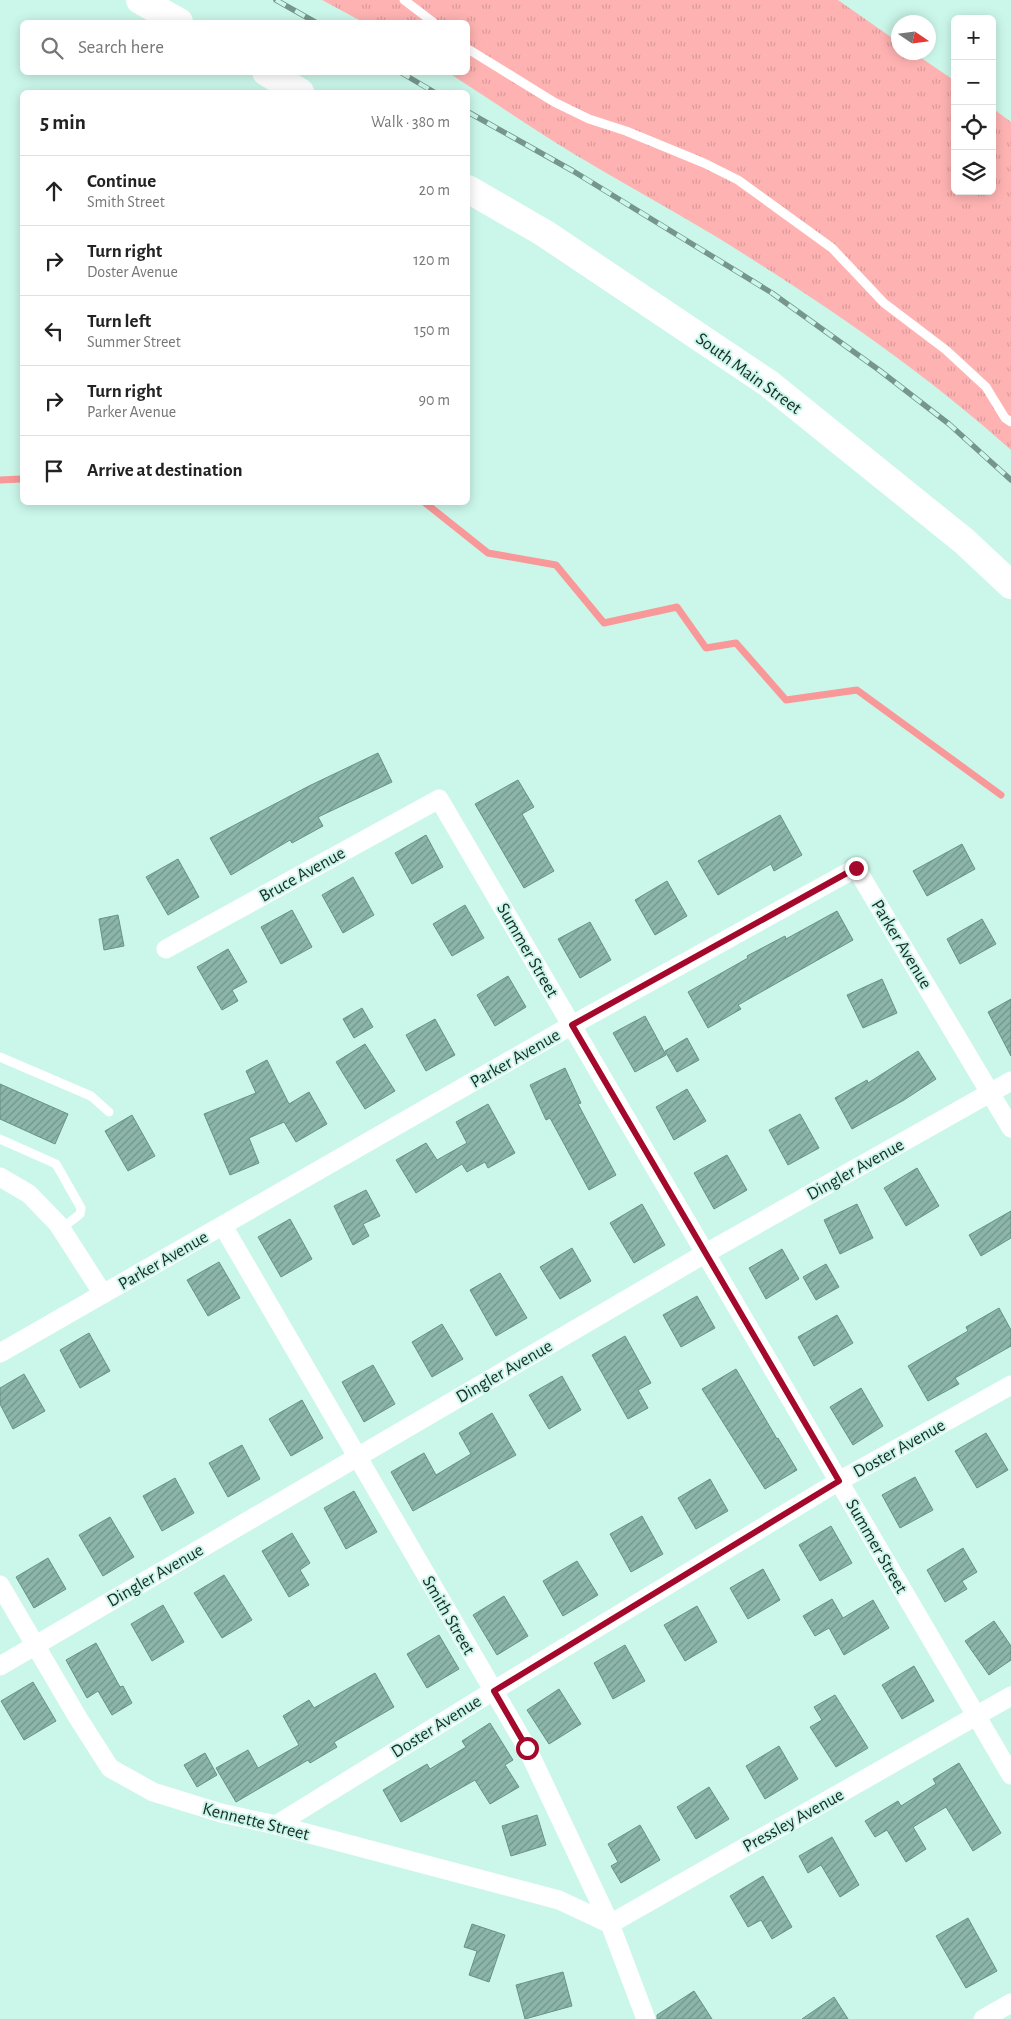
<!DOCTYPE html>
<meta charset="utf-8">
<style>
body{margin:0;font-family:"Alegreya Sans",sans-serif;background:#f2f2f2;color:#222}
.controls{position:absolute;right:15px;top:15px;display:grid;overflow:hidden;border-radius:8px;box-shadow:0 2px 12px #0003}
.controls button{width:45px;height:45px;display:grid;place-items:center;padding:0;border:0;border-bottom:1px solid #e0e0e0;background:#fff;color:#222;font:25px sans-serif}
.compass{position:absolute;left:891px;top:15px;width:45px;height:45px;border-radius:50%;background:#fff;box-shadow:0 2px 12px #0003;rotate:103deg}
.stop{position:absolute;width:15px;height:15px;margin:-11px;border:4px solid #a4082a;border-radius:50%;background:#fff}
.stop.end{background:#a4082a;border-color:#fff;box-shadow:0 1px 5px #0008}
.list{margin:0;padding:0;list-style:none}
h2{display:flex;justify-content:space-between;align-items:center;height:65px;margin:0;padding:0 20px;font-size:21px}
h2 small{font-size:16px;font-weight:400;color:#767676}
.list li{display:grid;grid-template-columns:32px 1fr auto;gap:15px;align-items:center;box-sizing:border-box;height:70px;padding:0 20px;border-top:1px solid #e0e0e0}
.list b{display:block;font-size:19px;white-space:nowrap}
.list p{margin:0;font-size:16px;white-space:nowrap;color:#767676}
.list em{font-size:16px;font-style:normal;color:#767676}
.icon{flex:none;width:28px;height:28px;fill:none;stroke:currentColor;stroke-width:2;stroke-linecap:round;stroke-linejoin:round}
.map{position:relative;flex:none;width:1011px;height:2019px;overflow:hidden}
.search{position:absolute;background:#fff;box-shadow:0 2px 12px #0003;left:20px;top:20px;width:450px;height:55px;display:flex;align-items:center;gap:12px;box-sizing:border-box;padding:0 18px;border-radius:8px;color:#767676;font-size:19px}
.panel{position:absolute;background:#fff;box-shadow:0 2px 12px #0003;left:20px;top:90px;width:450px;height:415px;border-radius:8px}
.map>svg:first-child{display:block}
.grass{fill:url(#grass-tufts)}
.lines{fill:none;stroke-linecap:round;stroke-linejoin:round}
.stream{stroke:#f99898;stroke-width:7}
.building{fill:url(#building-hatch);stroke:#699286}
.service{stroke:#fff;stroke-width:9}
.minor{stroke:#fff;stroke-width:19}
.primary{stroke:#fff;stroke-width:28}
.rail-casing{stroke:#76958b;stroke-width:5.5}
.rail{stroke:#cbf7ea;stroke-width:4;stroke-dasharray:11;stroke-linecap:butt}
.route{stroke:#a4082a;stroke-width:6}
.labels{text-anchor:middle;stroke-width:4;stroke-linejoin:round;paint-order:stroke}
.street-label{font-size:18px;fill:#1a2b26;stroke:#cbf7ea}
</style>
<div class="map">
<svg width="1011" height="2019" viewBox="0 0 1011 2019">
<defs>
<pattern id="grass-tufts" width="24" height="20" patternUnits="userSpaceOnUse" patternTransform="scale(1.25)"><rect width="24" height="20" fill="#feb3b2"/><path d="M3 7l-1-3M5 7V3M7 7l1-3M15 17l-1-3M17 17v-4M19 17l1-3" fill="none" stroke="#d99a99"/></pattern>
<pattern id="building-hatch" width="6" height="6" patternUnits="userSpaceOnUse" patternTransform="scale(1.25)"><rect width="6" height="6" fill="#8cb6aa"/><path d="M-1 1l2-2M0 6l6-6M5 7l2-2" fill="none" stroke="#72948a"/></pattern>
</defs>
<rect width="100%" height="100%" fill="#cbf7ea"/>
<path class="grass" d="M322,0H838L898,42V52L914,53L955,81V191H992V108L1011,122V450C922,370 821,302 720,239C670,209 619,181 569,151C529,126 489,99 449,73L468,72V22H363Z"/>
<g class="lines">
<g class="stream">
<path d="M0,480L22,479"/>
<path d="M424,502L488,553L556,565L604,623L677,607L706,648L736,643L786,700L857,690L1001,795"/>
</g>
</g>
<g class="building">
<path d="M378,753L392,782L318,817L323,826L292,843L290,840L231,875L210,838L309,786Z"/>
<path d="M518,780L534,807L522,814L554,871L524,888L475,804Z"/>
<path d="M780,815L802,855L774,871L771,864L718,895L698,861Z"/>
<path d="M426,835L443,867L412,884L395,853Z"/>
<path d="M962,844L975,869L927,896L913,871Z"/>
<path d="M178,859L199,897L168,915L146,877Z"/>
<path d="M353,877L374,915L343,933L322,895Z"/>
<path d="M667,881L687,916L655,935L635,900Z"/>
<path d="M465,905L484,938L452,956L433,924Z"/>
<path d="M292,910L312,947L281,964L261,927Z"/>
<path d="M837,911L853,940L738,1005L741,1009L708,1028L688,992L748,958L747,956L785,936L786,939Z"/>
<path d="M118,915L124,946L104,950L99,919Z"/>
<path d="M982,919L996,944L960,964L947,939Z"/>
<path d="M590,922L611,960L580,978L558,939Z"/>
<path d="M228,949L247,982L232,990L238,1001L222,1010L197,967Z"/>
<path d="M508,976L526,1007L495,1026L477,995Z"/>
<path d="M882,979L897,1013L863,1028L847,995Z"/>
<path d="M1011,999V1056L988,1012Z"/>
<path d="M362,1008L373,1027L354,1038L343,1019Z"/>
<path d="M645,1016L666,1055L635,1072L613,1033Z"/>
<path d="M435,1019L455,1055L426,1071L406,1035Z"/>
<path d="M687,1038L699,1060L677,1072L665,1051Z"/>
<path d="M365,1044L395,1091L365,1109L336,1062Z"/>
<path d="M918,1051L936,1079L904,1100L852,1129L835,1098L867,1080L868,1083Z"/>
<path d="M267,1060L289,1104L309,1092L327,1124L296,1142L284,1122L249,1138L259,1163L230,1175L204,1114L256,1093L246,1071Z"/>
<path d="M565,1068L581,1103L578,1104L616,1175L589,1190L550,1118L546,1120L530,1085Z"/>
<path d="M0,1084L68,1114L55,1144L0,1119Z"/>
<path d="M687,1089L706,1121L674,1140L656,1107Z"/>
<path d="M488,1104L515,1153L488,1168L485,1162L467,1172L462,1164L416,1193L396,1160L426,1143L437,1160L467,1143L456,1122Z"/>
<path d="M800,1114L819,1148L788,1165L769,1130Z"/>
<path d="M132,1115L155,1156L128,1171L105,1131Z"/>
<path d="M727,1155L747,1190L714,1209L694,1173Z"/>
<path d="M917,1168L939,1206L906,1226L884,1188Z"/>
<path d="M366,1190L380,1216L363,1224L369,1236L353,1245L334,1206Z"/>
<path d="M642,1204L665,1245L634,1263L610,1223Z"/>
<path d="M857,1204L873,1238L840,1254L824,1220Z"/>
<path d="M1011,1211V1238L981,1256L969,1235Z"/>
<path d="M290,1219L312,1259L281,1277L258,1237Z"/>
<path d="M572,1248L591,1281L560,1299L540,1267Z"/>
<path d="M782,1249L799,1279L766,1299L749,1268Z"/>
<path d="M219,1262L240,1298L208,1316L187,1280Z"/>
<path d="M826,1264L839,1287L816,1300L803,1277Z"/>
<path d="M500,1273L527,1318L496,1336L470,1290Z"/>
<path d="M697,1296L715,1328L681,1347L663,1315Z"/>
<path d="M999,1308L1011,1330V1346L955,1378L959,1384L928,1401L908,1366L968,1331L966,1327Z"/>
<path d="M837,1315L853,1343L814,1366L798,1337Z"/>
<path d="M442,1324L463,1359L432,1377L412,1342Z"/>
<path d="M89,1333L110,1371L80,1388L60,1350Z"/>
<path d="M625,1336L651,1383L638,1390L648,1408L628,1419L592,1355Z"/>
<path d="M373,1365L395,1404L364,1422L342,1382Z"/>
<path d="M736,1369L777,1439L778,1438L797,1470L765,1489L702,1389Z"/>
<path d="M24,1374L45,1411L13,1429L0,1404V1388Z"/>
<path d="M562,1376L581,1410L549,1429L529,1395Z"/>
<path d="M861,1388L883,1426L853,1445L830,1407Z"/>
<path d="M302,1400L323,1438L291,1456L269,1419Z"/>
<path d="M492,1413L516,1455L413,1511L391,1472L424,1453L436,1475L471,1454L459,1433Z"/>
<path d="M986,1433L1008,1470L977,1488L955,1451Z"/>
<path d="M242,1445L260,1479L228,1497L209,1463Z"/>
<path d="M915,1477L933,1510L900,1528L882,1495Z"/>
<path d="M175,1478L194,1513L162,1531L143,1496Z"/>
<path d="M710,1479L728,1511L696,1529L678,1498Z"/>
<path d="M354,1491L377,1532L346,1549L324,1508Z"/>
<path d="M642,1516L663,1554L631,1572L610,1534Z"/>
<path d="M110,1517L134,1557L103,1576L79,1535Z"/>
<path d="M831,1526L852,1563L820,1581L799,1545Z"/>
<path d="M292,1533L310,1563L300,1570L309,1585L289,1597L262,1551Z"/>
<path d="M963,1548L977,1572L962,1581L967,1589L945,1602L927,1570Z"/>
<path d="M48,1558L66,1589L34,1608L16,1577Z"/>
<path d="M577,1561L598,1595L563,1616L543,1581Z"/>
<path d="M763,1569L780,1600L748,1619L730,1588Z"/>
<path d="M224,1575L252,1620L222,1638L194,1593Z"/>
<path d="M504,1596L528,1636L497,1655L473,1615Z"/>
<path d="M832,1599L843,1618L873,1600L889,1628L844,1655L829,1628L815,1636L803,1616Z"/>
<path d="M163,1605L184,1642L152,1661L131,1624Z"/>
<path d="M697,1606L717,1642L685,1661L664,1625Z"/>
<path d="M994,1621L1011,1646V1660L989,1675L965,1641Z"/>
<path d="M439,1635L459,1669L427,1688L407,1654Z"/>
<path d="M96,1643L120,1687L123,1686L132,1703L112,1715L98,1691L87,1698L66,1660Z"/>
<path d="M625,1645L645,1681L613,1699L594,1663Z"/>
<path d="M914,1666L934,1701L902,1719L882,1685Z"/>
<path d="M375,1673L394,1707L334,1742L337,1747L310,1763L308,1760L236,1802L216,1768L248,1750L258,1768L299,1745L283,1716L309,1700L314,1708Z"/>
<path d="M33,1682L56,1721L24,1740L1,1701Z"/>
<path d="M559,1689L581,1724L549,1744L527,1710Z"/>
<path d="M835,1695L868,1748L836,1767L810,1727L822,1720L814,1707Z"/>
<path d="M490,1723L513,1760L505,1765L519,1787L490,1804L475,1780L401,1822L383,1790L427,1764L430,1769L466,1747L462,1741Z"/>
<path d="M779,1746L798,1779L765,1799L746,1766Z"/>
<path d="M205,1753L217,1775L197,1787L184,1765Z"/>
<path d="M959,1763L1001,1833L973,1851L946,1807L913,1827L926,1849L906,1862L887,1830L875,1837L865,1821L898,1801L901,1806L936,1784L933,1779Z"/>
<path d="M709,1787L729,1819L696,1839L677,1807Z"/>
<path d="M537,1815L546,1845L511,1856L502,1826Z"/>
<path d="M640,1825L660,1860L621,1883L611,1866L618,1862L608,1844Z"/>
<path d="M832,1837L859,1885L840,1897L821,1865L808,1873L799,1856Z"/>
<path d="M763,1876L792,1927L772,1939L761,1920L748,1927L730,1896Z"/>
<path d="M968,1918L997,1971L966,1988L936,1936Z"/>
<path d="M472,1924L505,1935L489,1982L469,1975L477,1951L464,1947Z"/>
<path d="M563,1972L572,2006L525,2019L516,1985Z"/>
<path d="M694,1991L712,2019H657V2015Z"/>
<path d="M834,1997L848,2019H802Z"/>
</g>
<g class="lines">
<g class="service">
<path d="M404,0L433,22"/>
<path d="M468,49L554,102L589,119L626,131L704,163L738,180L832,248L884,303L946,350L986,387L1005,418L1011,422"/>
<path d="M0,1057L91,1096L109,1112"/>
<path d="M0,1139L56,1164L81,1208L80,1214L61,1229"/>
</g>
<g class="minor">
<path d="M166,949L439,799L1011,1775"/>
<path d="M0,1177L29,1194L58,1224L103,1294"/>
<path d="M223,1226L527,1748L610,1924L646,2019"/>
<path d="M0,1353L572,1025L856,868L1011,1128"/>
<path d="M0,1585L78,1718L110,1768L153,1792L221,1813L276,1825L559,1900L610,1924L1011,1696"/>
<path d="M0,1666L706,1253L1011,1081"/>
<path d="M276,1825L493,1691L839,1481L1011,1385"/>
<path d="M983,2019L1011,2003"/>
</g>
<g class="primary">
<path d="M140,0L179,22"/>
<path d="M266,72L300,92"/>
<path d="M468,189L544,233L768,383L964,541L1011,585"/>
</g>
<g class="rail-casing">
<g id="rail">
<path d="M276,0L315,22"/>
<path d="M400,72L434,92"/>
<path d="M468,112L573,171L772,293L879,370L949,424L1011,480"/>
</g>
</g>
<use href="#rail" class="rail"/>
</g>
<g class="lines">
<path class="route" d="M527,1748L494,1691L839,1481L572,1025L856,868"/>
</g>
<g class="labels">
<g class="street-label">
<text transform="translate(749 373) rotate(36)" y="6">South Main Street</text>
<text transform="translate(302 874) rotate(-29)" y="6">Bruce Avenue</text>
<text transform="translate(902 944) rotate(59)" y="6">Parker Avenue</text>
<text transform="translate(528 950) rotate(60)" y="6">Summer Street</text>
<text transform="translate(515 1058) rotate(-30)" y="6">Parker Avenue</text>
<text transform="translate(855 1169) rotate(-29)" y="6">Dingler Avenue</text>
<text transform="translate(163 1260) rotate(-30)" y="6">Parker Avenue</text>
<text transform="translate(504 1371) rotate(-30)" y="6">Dingler Avenue</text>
<text transform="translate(899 1448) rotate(-29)" y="6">Doster Avenue</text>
<text transform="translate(877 1546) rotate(60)" y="6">Summer Street</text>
<text transform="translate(155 1575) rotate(-30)" y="6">Dingler Avenue</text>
<text transform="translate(449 1615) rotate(60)" y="6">Smith Street</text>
<text transform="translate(436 1726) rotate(-32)" y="6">Doster Avenue</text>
<text transform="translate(793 1820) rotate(-29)" y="6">Pressley Avenue</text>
<text transform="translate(256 1821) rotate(14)" y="6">Kennette Street</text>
</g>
</g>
</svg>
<div class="controls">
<button>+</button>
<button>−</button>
<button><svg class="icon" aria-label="locate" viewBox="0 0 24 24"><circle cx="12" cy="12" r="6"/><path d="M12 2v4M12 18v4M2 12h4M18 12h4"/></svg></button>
<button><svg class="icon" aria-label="layers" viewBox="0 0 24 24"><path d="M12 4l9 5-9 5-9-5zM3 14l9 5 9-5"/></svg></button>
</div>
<svg class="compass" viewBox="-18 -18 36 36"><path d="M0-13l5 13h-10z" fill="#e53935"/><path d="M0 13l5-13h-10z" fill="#767676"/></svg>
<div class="stop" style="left:527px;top:1748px"></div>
<div class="stop end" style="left:856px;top:868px"></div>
<div class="search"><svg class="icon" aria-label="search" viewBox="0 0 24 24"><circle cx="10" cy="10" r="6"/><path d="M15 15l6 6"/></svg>Search here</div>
<section class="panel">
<h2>5 min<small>Walk · 380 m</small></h2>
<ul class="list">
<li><svg class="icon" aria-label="ahead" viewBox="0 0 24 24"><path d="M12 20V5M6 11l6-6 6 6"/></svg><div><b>Continue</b><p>Smith Street</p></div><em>20 m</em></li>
<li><svg class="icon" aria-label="right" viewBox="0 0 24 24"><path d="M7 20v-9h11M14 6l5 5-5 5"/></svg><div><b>Turn right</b><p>Doster Avenue</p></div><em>120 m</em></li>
<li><svg class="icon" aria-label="left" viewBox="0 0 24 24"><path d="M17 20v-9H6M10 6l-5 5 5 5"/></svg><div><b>Turn left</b><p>Summer Street</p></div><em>150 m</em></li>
<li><svg class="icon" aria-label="right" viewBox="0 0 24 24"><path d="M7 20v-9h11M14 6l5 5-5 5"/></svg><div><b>Turn right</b><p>Parker Avenue</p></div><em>90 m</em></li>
<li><svg class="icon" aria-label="arrive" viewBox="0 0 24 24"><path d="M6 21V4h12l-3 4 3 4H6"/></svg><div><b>Arrive at destination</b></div></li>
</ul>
</section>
</div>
